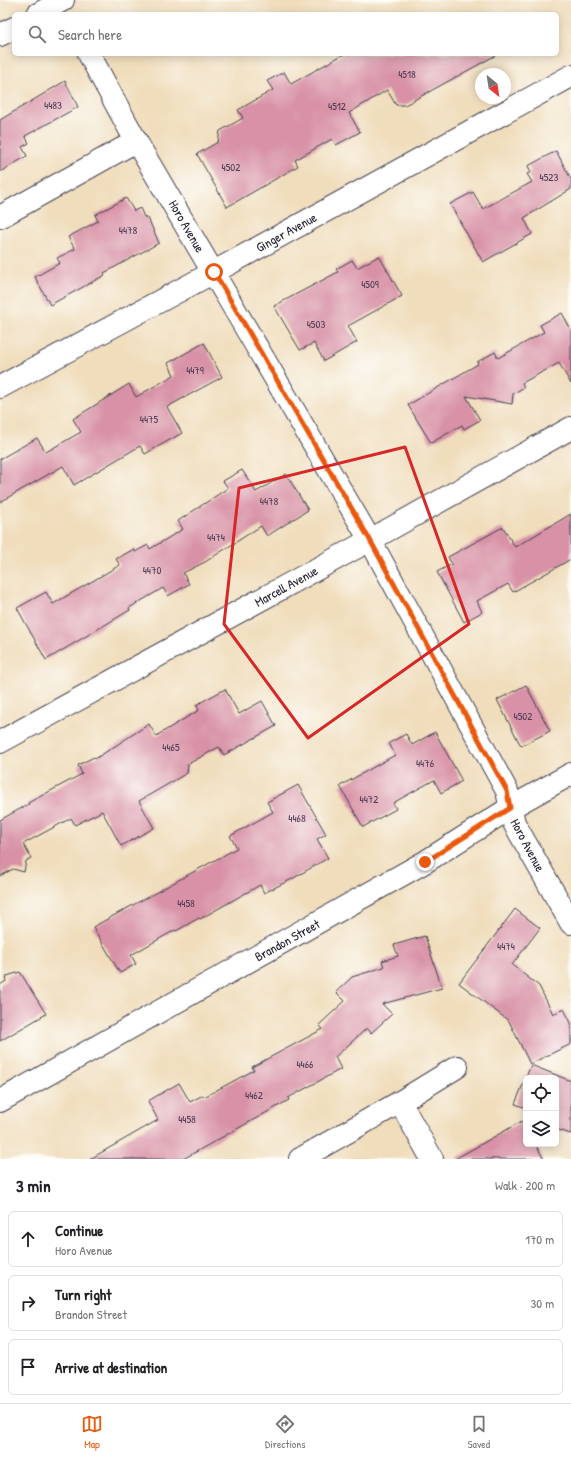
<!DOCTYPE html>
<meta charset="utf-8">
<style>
body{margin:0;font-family:"Patrick Hand",sans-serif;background:#f2f2f2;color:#202124}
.controls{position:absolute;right:12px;bottom:12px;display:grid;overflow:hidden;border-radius:6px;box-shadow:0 2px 10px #0003}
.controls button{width:36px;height:36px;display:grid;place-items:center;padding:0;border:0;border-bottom:1px solid #e0e0e0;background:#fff;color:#202124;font:20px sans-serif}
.compass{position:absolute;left:475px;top:68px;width:36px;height:36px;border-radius:50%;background:#fff;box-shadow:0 2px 10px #0003;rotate:150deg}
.stop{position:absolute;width:12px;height:12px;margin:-9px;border:3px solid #ea580c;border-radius:50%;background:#fff}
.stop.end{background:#ea580c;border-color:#fff;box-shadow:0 1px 4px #0008}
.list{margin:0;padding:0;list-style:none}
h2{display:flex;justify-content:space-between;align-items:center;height:52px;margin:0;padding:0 16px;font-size:17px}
h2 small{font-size:13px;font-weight:400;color:#757577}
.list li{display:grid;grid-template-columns:26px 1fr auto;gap:12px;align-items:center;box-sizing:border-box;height:56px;margin:0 8px 8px;padding:0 8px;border:1px solid #e0e0e0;border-radius:6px}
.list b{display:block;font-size:15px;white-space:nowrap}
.list p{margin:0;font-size:13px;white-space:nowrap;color:#757577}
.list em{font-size:13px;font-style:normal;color:#757577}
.icon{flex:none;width:22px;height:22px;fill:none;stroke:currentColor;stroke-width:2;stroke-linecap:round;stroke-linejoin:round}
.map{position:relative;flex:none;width:571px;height:1159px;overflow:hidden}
.search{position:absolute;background:#fff;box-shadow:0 2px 10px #0003;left:12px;right:12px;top:12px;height:44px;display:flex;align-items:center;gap:10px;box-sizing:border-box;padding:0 14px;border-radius:6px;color:#757577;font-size:15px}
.sheet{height:244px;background:#fff}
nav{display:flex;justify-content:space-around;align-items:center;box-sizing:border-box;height:56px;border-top:1px solid #e0e0e0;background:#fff;font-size:11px;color:#757577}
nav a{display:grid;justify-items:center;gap:2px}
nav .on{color:#ea580c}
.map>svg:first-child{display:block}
.building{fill:#d891a6}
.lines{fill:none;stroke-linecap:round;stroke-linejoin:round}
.minor-casing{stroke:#413e4e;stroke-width:24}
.minor{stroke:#fff;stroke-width:22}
.route{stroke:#ea580c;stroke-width:5}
.marked{fill:none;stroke:#d62828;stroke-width:3;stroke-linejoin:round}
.labels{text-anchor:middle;stroke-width:3.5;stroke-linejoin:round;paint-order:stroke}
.number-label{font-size:11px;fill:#503e56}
.street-label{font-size:13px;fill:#22223b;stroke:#fdfcf7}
</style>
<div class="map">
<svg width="571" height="1159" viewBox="0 0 571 1159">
<rect width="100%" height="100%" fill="#fdfcf7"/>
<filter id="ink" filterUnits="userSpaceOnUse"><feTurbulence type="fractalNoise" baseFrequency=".025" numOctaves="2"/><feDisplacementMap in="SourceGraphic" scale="8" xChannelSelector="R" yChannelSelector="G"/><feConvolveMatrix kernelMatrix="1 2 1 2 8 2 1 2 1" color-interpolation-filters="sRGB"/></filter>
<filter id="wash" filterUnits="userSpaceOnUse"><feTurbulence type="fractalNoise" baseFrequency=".012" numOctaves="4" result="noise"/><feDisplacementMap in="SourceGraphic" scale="16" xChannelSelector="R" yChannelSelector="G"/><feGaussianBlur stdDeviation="0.9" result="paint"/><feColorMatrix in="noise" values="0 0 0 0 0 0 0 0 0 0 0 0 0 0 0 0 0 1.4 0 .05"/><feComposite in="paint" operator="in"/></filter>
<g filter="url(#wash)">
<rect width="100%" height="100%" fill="#f0ddbc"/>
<g id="blocks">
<g class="building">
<path d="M344,54H498L405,105H396L387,90L349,113L360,132L336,145L332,139L295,160L298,166L227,207L197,154L218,142L220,131L243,118L238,110L273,90L267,81L284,72L291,84Z"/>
<path d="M65,81L78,107L25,136L29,143L22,147L27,156L0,172V120Z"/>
<path d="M556,151L571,179V189L524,218L532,234L483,262L450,204L473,192L483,209L532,182L527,174L531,172L528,166Z"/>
<path d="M126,198L134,211L140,208L144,217L148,218L159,243L104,273L105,275L50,305L35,277L60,263L57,258L75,249L68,237L98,221L95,215Z"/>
<path d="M379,256L402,296L348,326L357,342L324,361L314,343L300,350L274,306L338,272L336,269L352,260L357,268Z"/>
<path d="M562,313L571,330V384L559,363L522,383L524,387L513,394L512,404L466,396L480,420L464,429L462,425L431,443L408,405L478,364L477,362L495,352L498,358L544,332L540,325Z"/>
<path d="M204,343L222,377L167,407L182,433L145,454L140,446L74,485L63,466L0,502V459L37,438L46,452L81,432L73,419L129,384L136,397L174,375L168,363Z"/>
<path d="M242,470L256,492L286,474L308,510L267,536L261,526L205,562L183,573L189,584L168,596L163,588L129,608L130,610L46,660L17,608L46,592L53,604L120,565L116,559L134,549L135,552L148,545L150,549L183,529L178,521L228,488L223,481Z"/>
<path d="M571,514V559L513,592L508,584L477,601L482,612L464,622L437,572L452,564L448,557L503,527L515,547Z"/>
<path d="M526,685L550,731L521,746L497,700Z"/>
<path d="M225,689L239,714L262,701L276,726L224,755L219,747L188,764L187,773L139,801L154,828L121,846L102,811L75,825L71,818L23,844L31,858L26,861L24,872L13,869L0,876V820L29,804L28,803L82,774L78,765L94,757L95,759L149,724L156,736L199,710L196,705Z"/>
<path d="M435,732L462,781L441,793L434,780L393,803L396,809L363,827L340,786L395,755L389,743L406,734L412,745Z"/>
<path d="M298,785L326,834L317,839L328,858L292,879L264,893L260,885L200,919L199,918L176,931L175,930L131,955L136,964L120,973L93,927L237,848L230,836L273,812L267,802Z"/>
<path d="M515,909L540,928L512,965L539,986L553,1014L564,1009L571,1023V1044L530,1064L509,1021L459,983Z"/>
<path d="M425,936L442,988L382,1004L392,1014L371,1033L367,1028L335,1057L341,1069L288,1098L289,1100L183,1159H90L158,1120L148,1101L179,1083L190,1102L203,1095L204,1097L254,1070L252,1067L323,1029L319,1025L345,1001L336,992L352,977L384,967L382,961L398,956L394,945Z"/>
<path d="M20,972L46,1014L0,1041V985L6,981L7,976Z"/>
<path d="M531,1065L571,1081V1134L556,1129V1078H526V1108L515,1104Z"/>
<path d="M522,1121L526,1128V1144H535L544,1159H455Z"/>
</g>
</g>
</g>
<g filter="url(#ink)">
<use href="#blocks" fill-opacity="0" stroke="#413e4e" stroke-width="1"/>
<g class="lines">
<g class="minor-casing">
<g id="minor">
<path d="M38,14L63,0"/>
<path d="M0,35L14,28"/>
<path d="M89,54L136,141L370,540L507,791L514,823L571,923"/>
<path d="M0,217L136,141"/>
<path d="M0,387L214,272L571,76"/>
<path d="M0,742L370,540L571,428"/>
<path d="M0,1101L425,862L510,808L571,774"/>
<path d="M400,1102L432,1159"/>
<path d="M300,1159L400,1102L457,1067"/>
</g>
</g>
<use href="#minor" class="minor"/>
</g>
</g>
<g class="lines" filter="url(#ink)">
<path class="route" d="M214,272L370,540L507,791L510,808L425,862"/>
</g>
<path class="marked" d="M405,447L469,624L308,738L224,624L239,488Z"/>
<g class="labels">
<g class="number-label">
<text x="407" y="78">4518</text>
<text x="53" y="109">4483</text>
<text x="337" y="110">4512</text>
<text x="231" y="171">4502</text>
<text x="549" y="181">4523</text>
<text x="128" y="234">4478</text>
<text x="370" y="288">4509</text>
<text x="316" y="328">4503</text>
<text x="195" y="374">4479</text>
<text x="149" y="423">4475</text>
<text x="269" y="505">4478</text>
<text x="216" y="541">4474</text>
<text x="152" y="574">4470</text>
<text x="523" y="720">4502</text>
<text x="171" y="751">4465</text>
<text x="425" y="767">4476</text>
<text x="369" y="803">4472</text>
<text x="297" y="822">4468</text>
<text x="186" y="907">4458</text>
<text x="506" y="950">4474</text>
<text x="305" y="1068">4466</text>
<text x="254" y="1099">4462</text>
<text x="187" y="1123">4458</text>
</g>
<g class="street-label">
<text transform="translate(187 226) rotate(60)" y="5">Horo Avenue</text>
<text transform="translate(286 232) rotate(-29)" y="5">Ginger Avenue</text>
<text transform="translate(286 586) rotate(-29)" y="5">Marcell Avenue</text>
<text transform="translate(528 845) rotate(62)" y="5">Horo Avenue</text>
<text transform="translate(287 940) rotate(-29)" y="5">Brandon Street</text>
</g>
</g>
</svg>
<div class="controls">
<button><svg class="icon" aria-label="locate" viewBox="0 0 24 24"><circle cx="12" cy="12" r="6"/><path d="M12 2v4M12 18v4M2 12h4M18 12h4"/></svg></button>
<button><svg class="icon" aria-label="layers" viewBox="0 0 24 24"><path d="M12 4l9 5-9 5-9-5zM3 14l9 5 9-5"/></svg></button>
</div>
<svg class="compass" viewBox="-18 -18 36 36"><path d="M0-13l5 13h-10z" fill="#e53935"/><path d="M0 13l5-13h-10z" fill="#757577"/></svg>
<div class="stop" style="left:214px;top:272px"></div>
<div class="stop end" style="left:425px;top:862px"></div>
<div class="search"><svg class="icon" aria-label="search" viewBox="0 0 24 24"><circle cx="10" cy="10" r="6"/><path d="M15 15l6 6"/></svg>Search here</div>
</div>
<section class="sheet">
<h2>3 min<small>Walk · 200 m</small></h2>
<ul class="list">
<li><svg class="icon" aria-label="ahead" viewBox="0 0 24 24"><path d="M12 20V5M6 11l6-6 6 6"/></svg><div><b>Continue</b><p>Horo Avenue</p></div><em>170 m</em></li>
<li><svg class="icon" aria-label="right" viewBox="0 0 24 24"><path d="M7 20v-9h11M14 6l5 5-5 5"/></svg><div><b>Turn right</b><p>Brandon Street</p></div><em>30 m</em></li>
<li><svg class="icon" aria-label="arrive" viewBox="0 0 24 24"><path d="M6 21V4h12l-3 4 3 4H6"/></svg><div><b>Arrive at destination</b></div></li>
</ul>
</section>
<nav>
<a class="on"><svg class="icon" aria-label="map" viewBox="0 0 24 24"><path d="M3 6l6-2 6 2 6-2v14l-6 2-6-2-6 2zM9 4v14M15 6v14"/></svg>Map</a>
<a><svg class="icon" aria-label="directions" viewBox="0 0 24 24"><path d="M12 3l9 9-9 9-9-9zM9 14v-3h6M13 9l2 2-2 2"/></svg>Directions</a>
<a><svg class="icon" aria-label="saved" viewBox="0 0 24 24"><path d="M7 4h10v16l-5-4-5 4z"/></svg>Saved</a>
</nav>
